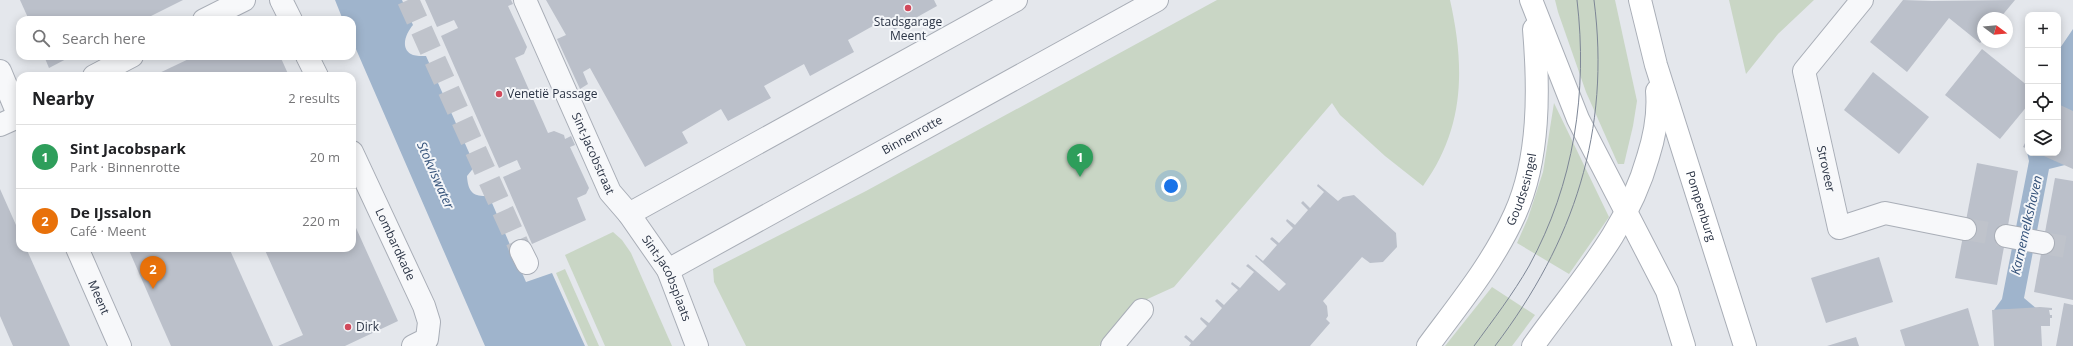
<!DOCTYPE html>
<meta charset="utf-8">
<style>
body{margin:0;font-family:"Open Sans",sans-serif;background:#f2f2f2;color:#202124}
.controls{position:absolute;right:12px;top:12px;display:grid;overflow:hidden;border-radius:8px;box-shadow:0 2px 10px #0003}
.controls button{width:36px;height:36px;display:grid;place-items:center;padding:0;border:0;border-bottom:1px solid #e0e0e0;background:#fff;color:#202124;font:20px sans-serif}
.compass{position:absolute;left:1977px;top:12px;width:36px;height:36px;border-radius:50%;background:#fff;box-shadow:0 2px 10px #0003;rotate:106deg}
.you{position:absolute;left:1171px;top:186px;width:14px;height:14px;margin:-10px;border:3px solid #fff;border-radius:50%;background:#1a73e8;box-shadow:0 0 0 6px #1a73e833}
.badge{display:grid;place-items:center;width:26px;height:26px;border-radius:50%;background:#d1495b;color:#fff;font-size:13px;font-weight:700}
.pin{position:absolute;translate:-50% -33px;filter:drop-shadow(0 1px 2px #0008)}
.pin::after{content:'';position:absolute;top:21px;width:14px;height:12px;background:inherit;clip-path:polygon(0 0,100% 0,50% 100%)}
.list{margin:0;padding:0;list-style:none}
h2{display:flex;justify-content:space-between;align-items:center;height:52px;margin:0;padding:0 16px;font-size:17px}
h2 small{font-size:13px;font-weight:400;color:#757577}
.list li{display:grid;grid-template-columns:26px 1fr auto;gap:12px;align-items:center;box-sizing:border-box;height:64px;padding:0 16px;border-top:1px solid #e0e0e0}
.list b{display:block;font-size:15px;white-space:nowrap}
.list p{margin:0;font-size:13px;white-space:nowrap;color:#757577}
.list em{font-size:13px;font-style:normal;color:#757577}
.icon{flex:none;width:22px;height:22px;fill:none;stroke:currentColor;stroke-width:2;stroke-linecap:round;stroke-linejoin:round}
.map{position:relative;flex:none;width:2073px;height:346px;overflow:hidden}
.search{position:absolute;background:#fff;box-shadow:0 2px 10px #0003;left:16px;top:16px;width:340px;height:44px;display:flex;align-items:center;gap:10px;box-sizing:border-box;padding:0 14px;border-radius:12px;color:#757577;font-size:15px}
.panel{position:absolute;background:#fff;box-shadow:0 2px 10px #0003;left:16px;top:72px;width:340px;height:180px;border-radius:12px}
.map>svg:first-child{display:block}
.green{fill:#c9d6c5}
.water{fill:#9fb4cc}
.building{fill:#bbc0ca}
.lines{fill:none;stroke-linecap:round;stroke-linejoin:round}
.street-tunnel{stroke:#bfc3cb;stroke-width:22;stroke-dasharray:22 11;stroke-linecap:butt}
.street-casing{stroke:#a9aeb7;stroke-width:24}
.secondary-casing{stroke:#a9aeb7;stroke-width:24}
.street{stroke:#f7f8fa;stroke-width:22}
.secondary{stroke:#fff;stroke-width:22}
.tram{stroke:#7d8696;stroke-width:1}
.poi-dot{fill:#d1495b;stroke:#f4f6f9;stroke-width:1.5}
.labels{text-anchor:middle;stroke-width:4;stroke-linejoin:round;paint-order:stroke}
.poi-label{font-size:12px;fill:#2b3445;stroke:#f4f6f9;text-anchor:start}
.street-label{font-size:12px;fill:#2b3445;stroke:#f4f6f9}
.water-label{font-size:13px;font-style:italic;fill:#34527a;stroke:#f4f6f9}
</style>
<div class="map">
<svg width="2073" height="346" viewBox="0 0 2073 346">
<rect width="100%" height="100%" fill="#e4e7ec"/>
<g class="green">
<path d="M1217,0H1450C1465,67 1465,128 1423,186L1385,156L1340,115L1332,103L1174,287L1141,302L1099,346H746L714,282L713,269L866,191Z"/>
<path d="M1555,0H1615L1637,101L1633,126L1624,164H1618L1586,92L1558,12Z"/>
<path d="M1729,0H1814L1778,34L1746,74Z"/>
<path d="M1554,103L1609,217L1569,274L1517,243L1528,218L1543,172Z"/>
<path d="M613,232L622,240L631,253L672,346H605L565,255Z"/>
<path d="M565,269L599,346H588L556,273Z"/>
<path d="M1492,287L1535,315L1512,346H1445Z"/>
</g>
<g class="water">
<path d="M335,0H402L413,25C406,33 399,49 413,55C416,56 422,56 426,56L475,166L467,176C468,192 473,197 489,196L526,282L552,273L585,346H485L352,40V20H343Z"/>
<path d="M2073,29V148L2065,165L2049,169L2024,298L2037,309L1994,310L2002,299L2029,161L2026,148L2028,143V153H2058V51Z"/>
</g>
<g class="building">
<path d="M20,0H183L143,20H29Z"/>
<path d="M425,0H511L513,4L508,6L527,47L524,54L515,58L548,133L554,131L564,135L565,139L571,136L575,145L570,147L589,188L586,194L577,198L586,220L532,244L503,177L521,169L517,160L499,168L441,36L458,28L454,20L437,27Z"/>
<path d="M546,0H934L937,6L894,30L887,18L848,40L854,52L810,76L804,64L764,86L771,98L728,121L721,109L682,132L688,143L645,167L590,68L583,72L588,84L580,89L557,39L566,35Z"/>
<path d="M1903,0L1932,1L2015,0L2000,18H1983V40L1980,43L1949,18L1907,72L1870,42Z"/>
<path d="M1982,49L2028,86V105L2000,139L1945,95Z"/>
<path d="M44,56H72L49,68Z"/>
<path d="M195,56H280L289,76H153Z"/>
<path d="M1873,72L1929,117L1899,154L1844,110Z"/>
<path d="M2058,104L2073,111V169L2037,153H2058Z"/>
<path d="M2028,137V149L2023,147Z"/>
<path d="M1977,163L2018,171L1997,285L1955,278Z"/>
<path d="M2055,178L2073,181V300L2034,292Z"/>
<path d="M1318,184L1338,201L1343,197L1354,195L1396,233L1397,247L1383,262L1370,263L1362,257L1323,301L1327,306L1328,316L1326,319L1330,323L1310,346H1189L1191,343L1184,337L1186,335L1193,341L1207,326L1200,319L1201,317L1209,323L1222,308L1215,301L1217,299L1224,305L1238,290L1231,284L1232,282L1240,288L1254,272L1246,266L1248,264L1279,291L1286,284L1255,256L1256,255L1263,261L1277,245L1270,239L1272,237L1279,243L1293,228L1286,221L1287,219L1295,225L1308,210L1301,203L1303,201L1310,208L1324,192L1317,186Z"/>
<path d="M0,189L20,234V248H26L70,346H13L0,316Z"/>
<path d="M352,219L398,321L345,346H278L303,335L264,248H352Z"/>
<path d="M128,248H229L273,346H171Z"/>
<path d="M1879,257L1893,302L1826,323L1811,278Z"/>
<path d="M2064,303L2073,305V346H2056Z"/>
<path d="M2040,307L2052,308V310H2049L2050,315H2052V318H2050V326H2041L2042,346H1994L1992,310Z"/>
<path d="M1968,308L1979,346H1905L1900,330Z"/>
<path d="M1856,337L1859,346H1827Z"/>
</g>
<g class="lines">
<g class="street-tunnel">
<path d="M408,0L521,251"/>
<path d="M1965,229L2006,236"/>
<path d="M2043,243L2073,248"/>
</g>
<g class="street-casing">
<g id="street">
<path d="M281,0L291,20"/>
<path id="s1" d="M525,0L610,192L629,214L668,270L697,346"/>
<path id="s2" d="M1862,0L1804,71L1839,228L1885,213L1965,229"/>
<path d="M204,20L244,0"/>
<path d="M307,56L317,76"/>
<path d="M0,71L20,119"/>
<path d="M94,76L132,56"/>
<path d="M0,125L20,116"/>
<path id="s3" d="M352,152L424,306L429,322L427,339L413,346"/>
<path d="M629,214L1016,0"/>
<path d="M2006,236L2043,243"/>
<path id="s4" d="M77,248L120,346"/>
<path d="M521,251L527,263"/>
<path id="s5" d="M668,270L1157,0"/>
<path d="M1112,346L1142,310"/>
</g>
</g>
<g class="secondary-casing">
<g id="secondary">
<path d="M1531,0L1578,119L1667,291L1684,346"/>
<path id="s6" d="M1640,0L1656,65L1745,346"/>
<path id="s7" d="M1428,346C1459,304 1493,263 1515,214C1540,158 1539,89 1534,29"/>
<path d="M1533,346C1577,284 1627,232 1648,157C1655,135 1659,114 1657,91"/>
</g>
</g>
<use href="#street" class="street"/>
<use href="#secondary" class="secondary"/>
<g class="tram">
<path d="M1474,346C1493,320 1513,294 1529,266C1574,184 1588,92 1577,0"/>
<path d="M1495,346C1574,242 1611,131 1594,0"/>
</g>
</g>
<g class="poi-dot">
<circle cx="908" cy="8" r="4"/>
<circle cx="499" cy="94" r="4"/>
<circle cx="348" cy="327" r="4"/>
</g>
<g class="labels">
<g class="poi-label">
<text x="908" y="26" text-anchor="middle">Stadsgarage<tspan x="908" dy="14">Meent</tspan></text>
<text x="507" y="98">Venetië Passage</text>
<text x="356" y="331">Dirk</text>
</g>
<g class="street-label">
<text dy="4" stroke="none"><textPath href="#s5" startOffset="279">Binnenrotte</textPath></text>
<text dy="4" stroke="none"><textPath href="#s1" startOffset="168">Sint-Jacobstraat</textPath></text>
<text dy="4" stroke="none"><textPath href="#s2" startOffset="192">Stroveer</textPath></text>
<text dy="4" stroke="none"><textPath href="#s7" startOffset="184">Goudsesingel</textPath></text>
<text dy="4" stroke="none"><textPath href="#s6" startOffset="215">Pompenburg</textPath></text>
<text dy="4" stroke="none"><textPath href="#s3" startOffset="102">Lombardkade</textPath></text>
<text dy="4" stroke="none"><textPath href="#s1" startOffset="314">Sint-Jacobsplaats</textPath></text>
<text dy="4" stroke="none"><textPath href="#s4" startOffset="54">Meent</textPath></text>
</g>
<g class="water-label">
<text transform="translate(436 175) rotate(66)" y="5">Stokviswater</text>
<text transform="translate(2026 225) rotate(-77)" y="5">Karnemelkshaven</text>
</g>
</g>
</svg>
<div class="controls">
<button>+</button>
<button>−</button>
<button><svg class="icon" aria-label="locate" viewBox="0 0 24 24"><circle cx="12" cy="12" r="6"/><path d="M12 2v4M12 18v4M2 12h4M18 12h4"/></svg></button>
<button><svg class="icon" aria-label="layers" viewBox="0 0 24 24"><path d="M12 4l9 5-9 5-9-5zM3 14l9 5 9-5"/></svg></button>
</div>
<svg class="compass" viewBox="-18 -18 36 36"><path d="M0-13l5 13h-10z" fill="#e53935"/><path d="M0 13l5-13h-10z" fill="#757577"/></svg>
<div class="you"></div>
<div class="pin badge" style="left:1080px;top:177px;background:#2e9e5b">1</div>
<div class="pin badge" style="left:153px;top:289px;background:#e8710a">2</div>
<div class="search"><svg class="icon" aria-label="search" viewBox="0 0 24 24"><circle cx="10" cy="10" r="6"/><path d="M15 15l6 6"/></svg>Search here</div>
<section class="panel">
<h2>Nearby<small>2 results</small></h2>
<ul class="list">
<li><span class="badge" style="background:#2e9e5b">1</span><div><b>Sint Jacobspark</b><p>Park · Binnenrotte</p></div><em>20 m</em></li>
<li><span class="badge" style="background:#e8710a">2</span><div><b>De IJssalon</b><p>Café · Meent</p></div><em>220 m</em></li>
</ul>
</section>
</div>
